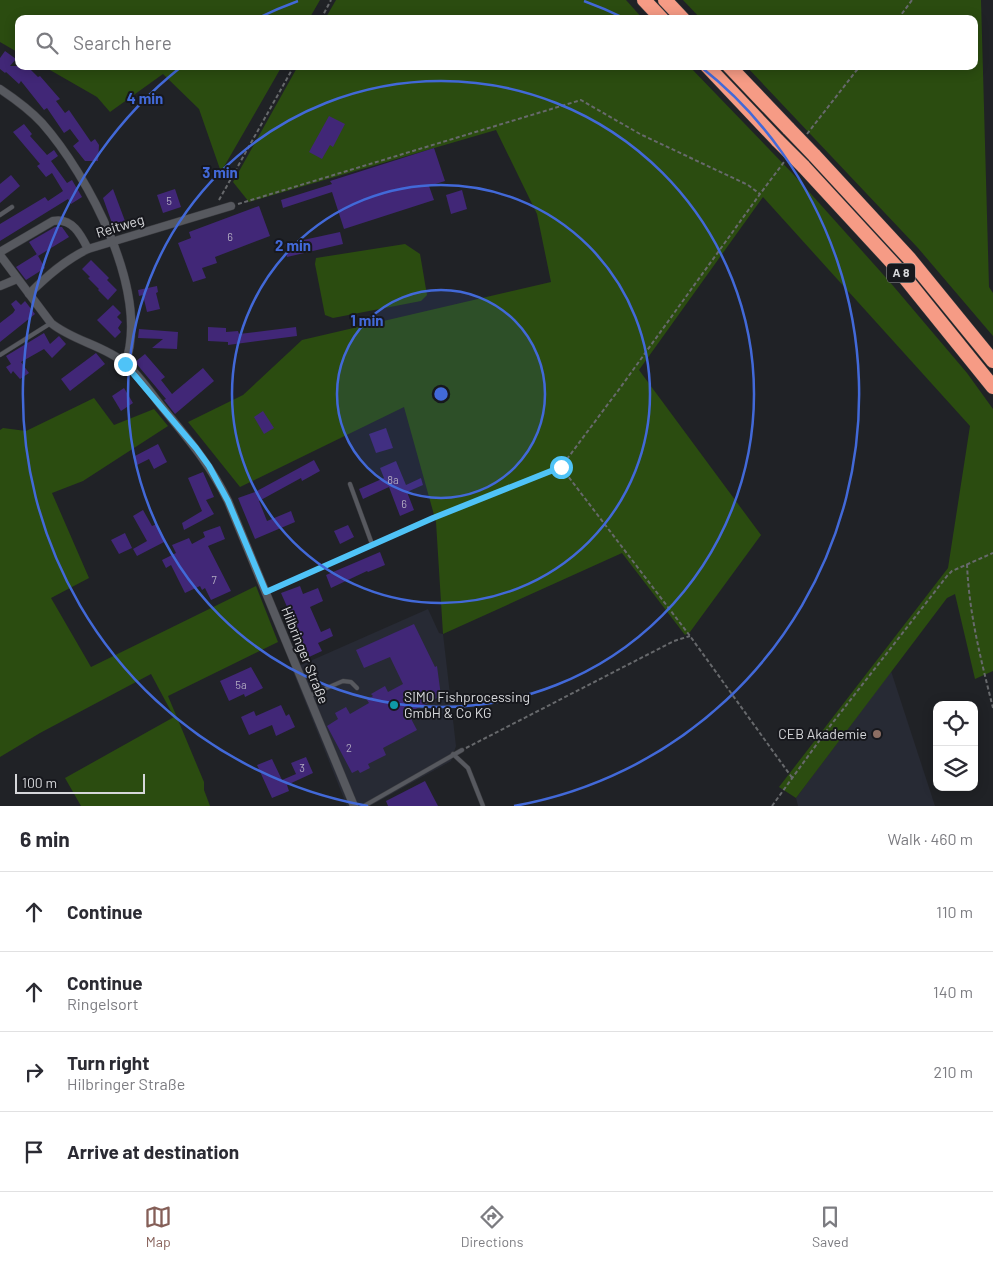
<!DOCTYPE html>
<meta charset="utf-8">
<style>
body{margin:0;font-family:Barlow,sans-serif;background:#f7f7f7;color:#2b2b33}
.controls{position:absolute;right:15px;bottom:15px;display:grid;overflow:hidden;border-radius:10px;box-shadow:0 2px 12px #0003}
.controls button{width:45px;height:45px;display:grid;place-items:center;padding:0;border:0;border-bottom:1px solid #e1e1e2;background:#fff;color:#2b2b33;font:25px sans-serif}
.scale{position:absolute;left:15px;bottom:12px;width:130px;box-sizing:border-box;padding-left:5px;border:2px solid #d6d7da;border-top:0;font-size:14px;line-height:18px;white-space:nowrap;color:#d6d7da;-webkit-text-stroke:4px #17181d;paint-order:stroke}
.stop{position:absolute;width:15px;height:15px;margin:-11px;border:4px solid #4fc3f7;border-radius:50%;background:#fff}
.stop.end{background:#4fc3f7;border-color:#fff;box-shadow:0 1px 5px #0008}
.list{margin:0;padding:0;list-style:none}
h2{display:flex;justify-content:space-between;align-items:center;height:65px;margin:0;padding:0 20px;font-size:21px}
h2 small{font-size:16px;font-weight:400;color:#7c7c81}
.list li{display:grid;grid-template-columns:32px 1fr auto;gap:15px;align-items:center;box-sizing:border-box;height:80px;padding:0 20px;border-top:1px solid #e1e1e2}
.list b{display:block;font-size:19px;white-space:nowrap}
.list p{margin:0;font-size:16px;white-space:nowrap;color:#7c7c81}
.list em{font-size:16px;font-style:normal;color:#7c7c81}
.icon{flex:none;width:28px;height:28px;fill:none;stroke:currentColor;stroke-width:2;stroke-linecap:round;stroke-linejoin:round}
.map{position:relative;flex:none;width:993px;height:806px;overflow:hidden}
.search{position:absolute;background:#fff;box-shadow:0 2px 12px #0003;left:15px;right:15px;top:15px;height:55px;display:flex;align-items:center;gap:12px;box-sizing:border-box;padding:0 18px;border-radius:10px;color:#7c7c81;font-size:19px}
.sheet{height:385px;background:#fff}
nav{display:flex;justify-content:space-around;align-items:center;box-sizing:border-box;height:70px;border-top:1px solid #e1e1e2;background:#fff;font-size:14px;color:#7c7c81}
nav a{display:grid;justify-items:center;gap:2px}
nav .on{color:#855f58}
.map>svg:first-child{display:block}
.built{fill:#272a34}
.green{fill:#2b4c10}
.building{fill:#412777}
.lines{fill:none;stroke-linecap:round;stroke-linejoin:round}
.lane-casing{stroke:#3b3c40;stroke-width:5}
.street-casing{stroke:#3b3c40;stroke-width:9}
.highway-casing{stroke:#3b3c40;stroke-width:15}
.path{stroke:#67696c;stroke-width:2;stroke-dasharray:4 2.5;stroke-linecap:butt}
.lane{stroke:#57595f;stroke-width:4}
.street{stroke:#57595f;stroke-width:8}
.highway{stroke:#f69b85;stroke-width:14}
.highway-bridge-casing{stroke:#3b3c40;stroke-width:15;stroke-linecap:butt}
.highway-bridge{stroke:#f69b85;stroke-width:14}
.route{stroke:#4fc3f7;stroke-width:6}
.ring{fill:none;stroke:#4269d8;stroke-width:2.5}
.culture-dot{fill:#0f9aa8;stroke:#17181d;stroke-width:2}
.education-dot{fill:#8d6e63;stroke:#17181d;stroke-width:2}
.labels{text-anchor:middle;stroke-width:4;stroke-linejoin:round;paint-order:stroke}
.number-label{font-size:11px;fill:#b1abc1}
.shield{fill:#17181d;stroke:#9d9ea1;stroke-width:1}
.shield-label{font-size:12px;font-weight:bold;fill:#d6d7da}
.street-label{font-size:14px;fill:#d6d7da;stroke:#17181d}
.poi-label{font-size:14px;fill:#d6d7da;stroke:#17181d;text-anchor:start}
.centre{fill:#4269d8;stroke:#17181d;stroke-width:2.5}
.ring-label{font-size:15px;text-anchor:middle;font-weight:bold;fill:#4269d8;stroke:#17181d;stroke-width:4;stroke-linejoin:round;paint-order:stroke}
</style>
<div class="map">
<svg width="993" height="806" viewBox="0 0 993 806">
<rect width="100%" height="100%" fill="#202226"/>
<g class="built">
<path d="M428,609L439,633L443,634L456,746L451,761L370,806H347L292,669Z"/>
<path d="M891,671L935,806H798L796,798Z"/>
</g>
<g class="green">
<path d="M0,0H320L309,19H19V53L0,42Z"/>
<path d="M336,0H626L643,19H325Z"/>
<path d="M683,0H981L989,287L993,293V336L918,248L746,66H974V19H701Z"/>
<path d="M43,66H282L221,172L199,109L163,74L110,112L97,97Z"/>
<path d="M298,66H689L794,175L889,281L967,373L993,409V671L975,679L955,594L947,598L796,798L779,787L948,568L970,426L763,197L639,370L761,535L690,632L685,635L622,553L443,634L436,522L404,407L240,487L188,422L243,395L302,340L551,282L537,214L496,130L249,202L233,182Z"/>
<path d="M405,244L420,254L427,295L421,301L333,318L325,315L315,264L316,258Z"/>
<path d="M94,398L114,425L154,409L168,426L83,481L52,493L89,578L51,598L91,667L256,586L278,642L168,696L204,782V790L210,806H81L65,778L174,717L151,674L40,733L0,757V430L3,428L26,431Z"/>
</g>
<g class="building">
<path d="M5,51L16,59L10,66H27L38,77L40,76L60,99L56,101L65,113L69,110L91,142L95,139L99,145L98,161H85L73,146L79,141L70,129L64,133L47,108L44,110L21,81L19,84L6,72L5,73L0,69V58Z"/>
<path d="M329,116L345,124L333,147L330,145L322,159L309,152Z"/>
<path d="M24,124L32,134L30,136L47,155L54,150L58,156L51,161L67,183L72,180L82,197L71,204L68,199L0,241V224L45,197L48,201L63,191L52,173L46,177L37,166L40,164L13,132Z"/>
<path d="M434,148L445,181L429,186L434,200L344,229L332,192L283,208L281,200L332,184L330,181Z"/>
<path d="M11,175L20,186L0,203V184Z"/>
<path d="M113,189L125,221L113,226L103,198Z"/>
<path d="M175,189L181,207L163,213L157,195Z"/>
<path d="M462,190L467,209L451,214L446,195Z"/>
<path d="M259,206L270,236L215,257L217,263L202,268L206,278L193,282L178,243L191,238L189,232Z"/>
<path d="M55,227H62L69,237L38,256L29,242Z"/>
<path d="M340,232L343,244L287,257L285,244Z"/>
<path d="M37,254L45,268L26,280L16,267Z"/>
<path d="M91,260L109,278L107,280L117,290L108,300L98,290L99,289L88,278L90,277L82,269Z"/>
<path d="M157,286L158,292L156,293L160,309L147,312L143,295L139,296L138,290Z"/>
<path d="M16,300L21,305L25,301L35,314L0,342V323L13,313L15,310L11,304Z"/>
<path d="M113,305L121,313L117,317L122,322L118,328L121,332L115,338L97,320Z"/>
<path d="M208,327L226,328V332L238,331L239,334L296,327L297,336L228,345V342L208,341Z"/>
<path d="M139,329L178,332L177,349L152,348L163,339L138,338Z"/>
<path d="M44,333L50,344L59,336L66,344L52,358L44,349L21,362L29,373L20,379L13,371L11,374L6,367L11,364L6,356Z"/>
<path d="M96,353L105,364L70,391L61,379Z"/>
<path d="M145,354L165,377L161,380L172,394L203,368L214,381L175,414L164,400L166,399L135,362Z"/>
<path d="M124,388L133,403L121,411L112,396Z"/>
<path d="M263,411L274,428L264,434L254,417Z"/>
<path d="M386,428L393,448L376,453L369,434Z"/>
<path d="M158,444L167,462L154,469L149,459L137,465L133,457Z"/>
<path d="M314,460L320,471L302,481L301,478L259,501L267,521L291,511L295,522L255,539L238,498L255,492Z"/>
<path d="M396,461L406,485L421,478L423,485L407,492L414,510L400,516L389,487L363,499L359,489L384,478L380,468Z"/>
<path d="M203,472L214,497L206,500L214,514L184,530L182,523L202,511L188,478Z"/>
<path d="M143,510L152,526L157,524L166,541L137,556L133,549L147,541L133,516Z"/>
<path d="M348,525L354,537L340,544L334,531Z"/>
<path d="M220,526L225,539L208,546L231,591L211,600L205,588L202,590L200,586L185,593L171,565L166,568L162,560L176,553L172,545L189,538L192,544L205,537L203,532Z"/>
<path d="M125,533L132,548L119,554L111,540Z"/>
<path d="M380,552L385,565L368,572L367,571L331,588L326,575Z"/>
<path d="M300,586L303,594L318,588L323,601L310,607L321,632L330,628L333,636L318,643L322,651L309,657L281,593Z"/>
<path d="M414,624L435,667L437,666L441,696L408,713L417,730L383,748L386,755L368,764L370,768L360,773L358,770L352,773L327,726L338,719L335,713L346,707L350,714L369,703L367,700L373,696L371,694L385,686L388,692L403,684L390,657L364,668L356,650Z"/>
<path d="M251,667L263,688L245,697L244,694L229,701L220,681Z"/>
<path d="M281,705L286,716L289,714L295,727L276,736L272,725L249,735L241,717L254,711L256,716Z"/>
<path d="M306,757L313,773L287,785L289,791L272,798L257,765L272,759L282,780L296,774L291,763Z"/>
<path d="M425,781L438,806H388L386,801Z"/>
</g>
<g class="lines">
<g class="lane-casing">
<g id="lane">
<path d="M0,215L12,207"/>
<path d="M0,355L51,323"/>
<path d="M350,484L372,544"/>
<path d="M266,592L433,518"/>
<path d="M308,696L343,681L351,682L357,688"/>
<path d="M453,754L468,768L483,806"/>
<path d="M364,806L462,750"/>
</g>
</g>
<g class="street-casing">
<g id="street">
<path d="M0,89C15,99 30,110 42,123C88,175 151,293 125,364"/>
<path d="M0,252L53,221C72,217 81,235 88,249"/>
<path d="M0,255L51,323C73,341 103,345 125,363C139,375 151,393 162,407C188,439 210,464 228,501L354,806"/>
<path d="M0,286L17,279"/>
<path d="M29,294C47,276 65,260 88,249L231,206"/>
</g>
</g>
<g class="highway-casing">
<g id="highway">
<path d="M644,0L662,19"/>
<path d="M665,0L683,19"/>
<path d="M707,66L778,141"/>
<path d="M729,66L789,129"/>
<path d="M814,155L909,258L993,361"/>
<path d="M803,166L897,268L993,387"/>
</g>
</g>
<g class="path">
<path d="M321,19L331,0"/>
<path d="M898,19L912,0"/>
<path d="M807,134L860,66"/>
<path d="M219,200L294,66"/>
<path d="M238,204L581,100L640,134L748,185L760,194"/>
<path d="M561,467L690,636L793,779"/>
<path d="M437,516L561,467L620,388L760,194L784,162"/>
<path d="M967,564C969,614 981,660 993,708"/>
<path d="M466,748L674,641L690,636"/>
<path d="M772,806L827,730L947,576L952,571L993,553"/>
</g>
<use href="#lane" class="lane"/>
<use href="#street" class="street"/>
<use href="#highway" class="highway"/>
<g class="highway-bridge-casing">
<g id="highway-bridge">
<path d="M789,129L814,155"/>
<path d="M778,141L803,166"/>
</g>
</g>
<use href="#highway-bridge" class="highway-bridge"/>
</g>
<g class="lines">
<path class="route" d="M125,364L196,448L209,466L228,501L266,592L433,518L561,467"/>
</g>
<circle cx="441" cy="394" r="104" fill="#4269d8" fill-opacity=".12"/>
<g class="ring">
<circle cx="441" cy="394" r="104"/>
<circle cx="441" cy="394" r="209"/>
<circle cx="441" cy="394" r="313"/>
<path d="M368 806A418 418 0 0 1 181 67M258 18A418 418 0 0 1 298 1M584 1A418 418 0 0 1 624 18M701 67A418 418 0 0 1 514 806"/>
</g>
<circle class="culture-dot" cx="394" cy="705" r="5"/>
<circle class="education-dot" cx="877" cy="734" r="5"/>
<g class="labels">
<g class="number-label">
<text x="169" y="205">5</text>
<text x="230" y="241">6</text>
<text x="393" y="484">8a</text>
<text x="404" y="508">6</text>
<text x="214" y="584">7</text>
<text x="241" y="689">5a</text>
<text x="349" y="752">2</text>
<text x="302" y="772">3</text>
</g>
<rect class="shield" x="887" y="263.5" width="28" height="19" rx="4"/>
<g class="shield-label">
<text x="901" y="277">A 8</text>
</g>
<g class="street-label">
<text transform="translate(120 226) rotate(-17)" y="5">Reitweg</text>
<text transform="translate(305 655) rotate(68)" y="5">Hilbringer Straße</text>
</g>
<g class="poi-label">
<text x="404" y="702">SIMO Fishprocessing<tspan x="404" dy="16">GmbH &amp; Co KG</tspan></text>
<text x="867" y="739" text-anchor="end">CEB Akademie</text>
</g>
</g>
<circle cx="441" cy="394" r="8" class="centre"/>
<g class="ring-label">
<text x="145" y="104">4 min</text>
<text x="220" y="178">3 min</text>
<text x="293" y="251">2 min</text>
<text x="367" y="326">1 min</text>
</g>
</svg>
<div class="controls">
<button><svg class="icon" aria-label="locate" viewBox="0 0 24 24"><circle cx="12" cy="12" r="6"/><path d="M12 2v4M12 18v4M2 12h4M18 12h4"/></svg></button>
<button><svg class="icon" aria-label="layers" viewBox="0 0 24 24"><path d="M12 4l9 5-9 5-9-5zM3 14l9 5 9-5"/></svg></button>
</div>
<div class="scale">100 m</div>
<div class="stop" style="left:561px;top:467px"></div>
<div class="stop end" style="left:125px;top:364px"></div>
<div class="search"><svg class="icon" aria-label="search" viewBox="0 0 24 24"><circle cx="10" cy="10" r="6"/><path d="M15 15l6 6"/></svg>Search here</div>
</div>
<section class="sheet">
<h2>6 min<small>Walk · 460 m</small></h2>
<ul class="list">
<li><svg class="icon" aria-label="ahead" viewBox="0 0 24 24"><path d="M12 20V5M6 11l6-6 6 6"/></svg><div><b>Continue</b></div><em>110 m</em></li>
<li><svg class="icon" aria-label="ahead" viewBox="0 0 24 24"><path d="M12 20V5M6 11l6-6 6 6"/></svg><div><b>Continue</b><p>Ringelsort</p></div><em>140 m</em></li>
<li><svg class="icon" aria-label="right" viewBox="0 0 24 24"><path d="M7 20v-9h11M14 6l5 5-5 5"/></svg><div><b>Turn right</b><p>Hilbringer Straße</p></div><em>210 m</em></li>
<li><svg class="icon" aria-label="arrive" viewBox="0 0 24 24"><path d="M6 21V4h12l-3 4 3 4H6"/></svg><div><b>Arrive at destination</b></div></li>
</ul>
</section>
<nav>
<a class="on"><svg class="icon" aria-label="map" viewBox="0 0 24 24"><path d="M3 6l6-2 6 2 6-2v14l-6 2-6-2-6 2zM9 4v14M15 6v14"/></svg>Map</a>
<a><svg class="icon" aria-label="directions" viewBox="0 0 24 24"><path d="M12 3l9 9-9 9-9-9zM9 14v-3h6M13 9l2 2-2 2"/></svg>Directions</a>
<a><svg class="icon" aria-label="saved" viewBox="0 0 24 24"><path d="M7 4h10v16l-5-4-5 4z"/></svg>Saved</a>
</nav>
